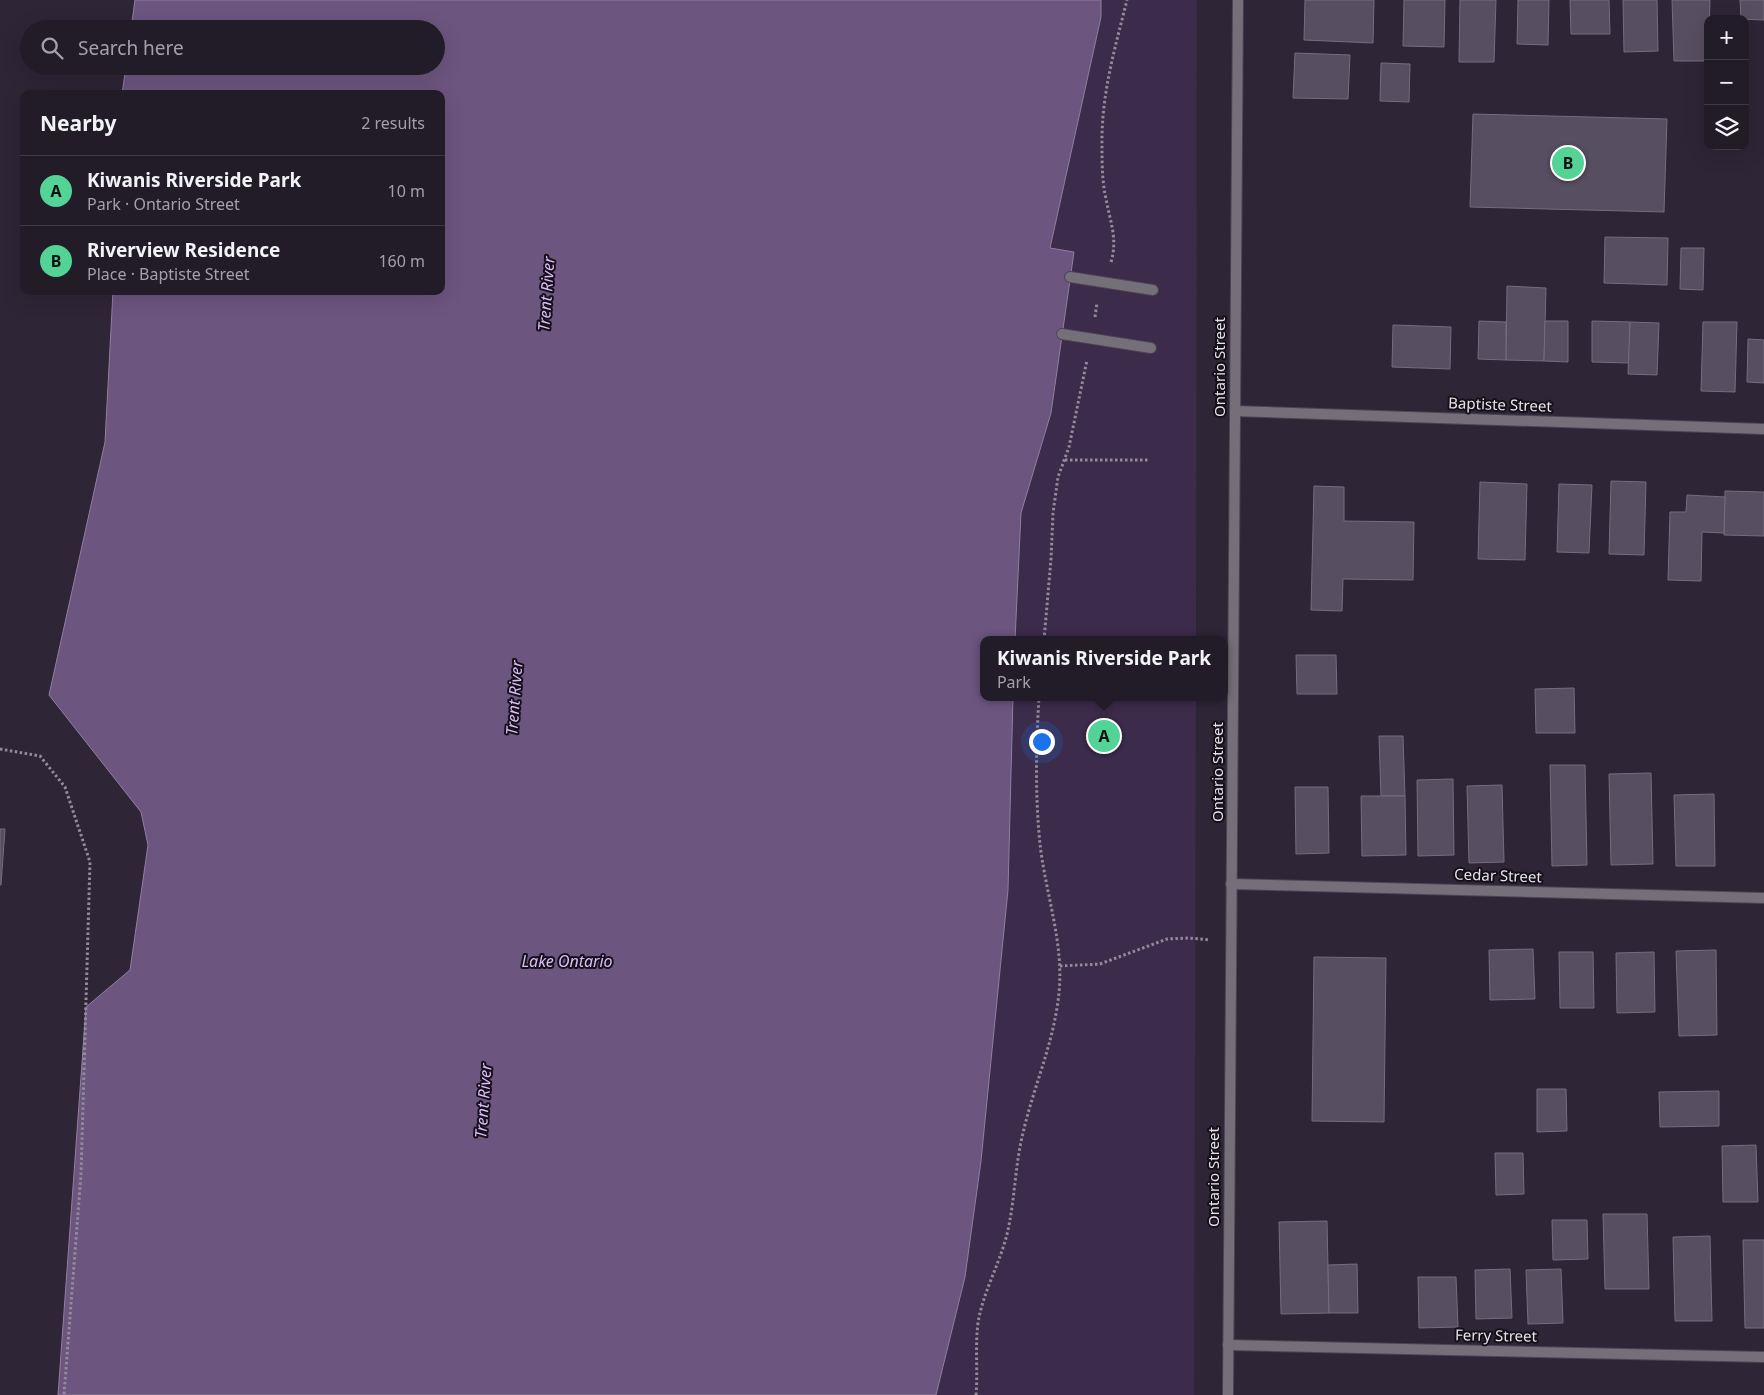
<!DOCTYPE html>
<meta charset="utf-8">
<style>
body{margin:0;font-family:"Noto Sans",sans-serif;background:#2a2530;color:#f1f3f6}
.controls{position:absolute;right:15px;top:15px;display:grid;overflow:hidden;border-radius:10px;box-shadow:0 5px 20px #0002}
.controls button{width:45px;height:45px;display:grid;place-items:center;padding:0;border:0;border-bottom:1px solid #3f3a45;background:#221c28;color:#f1f3f6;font:25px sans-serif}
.you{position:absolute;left:1041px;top:741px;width:18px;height:18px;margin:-12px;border:4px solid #fff;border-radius:50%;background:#1a73e8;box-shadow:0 0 0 8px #1a73e833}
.badge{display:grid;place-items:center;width:32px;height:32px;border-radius:50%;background:#54d396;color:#111;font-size:16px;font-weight:700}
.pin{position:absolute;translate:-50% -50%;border:2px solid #fff;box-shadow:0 1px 5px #0006}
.popup{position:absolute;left:980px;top:636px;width:248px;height:65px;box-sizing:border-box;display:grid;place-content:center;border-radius:10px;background:#221c28;filter:drop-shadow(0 1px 4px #0005);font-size:16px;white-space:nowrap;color:#a2a1a8}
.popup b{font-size:19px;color:#f1f3f6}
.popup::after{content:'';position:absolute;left:50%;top:100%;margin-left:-10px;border:10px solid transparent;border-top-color:#221c28}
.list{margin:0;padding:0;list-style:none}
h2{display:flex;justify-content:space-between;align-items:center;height:65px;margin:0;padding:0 20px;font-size:21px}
h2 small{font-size:16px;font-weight:400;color:#a2a1a8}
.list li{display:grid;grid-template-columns:32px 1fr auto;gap:15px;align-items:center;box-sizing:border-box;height:70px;padding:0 20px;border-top:1px solid #3f3a45}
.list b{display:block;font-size:19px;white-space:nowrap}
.list p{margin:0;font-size:16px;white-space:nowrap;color:#a2a1a8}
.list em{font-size:16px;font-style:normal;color:#a2a1a8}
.icon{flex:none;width:28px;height:28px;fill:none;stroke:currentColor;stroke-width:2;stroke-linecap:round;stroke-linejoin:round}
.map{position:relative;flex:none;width:1764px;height:1395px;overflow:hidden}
.search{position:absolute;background:#221c28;box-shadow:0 5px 20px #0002;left:20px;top:20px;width:425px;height:55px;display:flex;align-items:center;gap:12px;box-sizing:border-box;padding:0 18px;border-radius:28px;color:#a2a1a8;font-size:19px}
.panel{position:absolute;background:#221c28;box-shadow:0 5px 20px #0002;left:20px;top:90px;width:425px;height:205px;border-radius:10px}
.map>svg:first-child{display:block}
.green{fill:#3c2b4a}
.water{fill:#6c557f;stroke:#917fa0}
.building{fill:#584e61;stroke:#766c80}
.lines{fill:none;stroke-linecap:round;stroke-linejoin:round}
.service-casing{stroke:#4c4353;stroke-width:12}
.minor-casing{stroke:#4c4353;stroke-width:12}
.path{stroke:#928b99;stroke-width:3;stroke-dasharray:2.5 2.5;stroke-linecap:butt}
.service{stroke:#746f78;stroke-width:10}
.minor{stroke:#746f78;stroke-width:10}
.labels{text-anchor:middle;stroke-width:4;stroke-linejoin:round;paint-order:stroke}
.street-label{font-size:15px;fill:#e8e2ed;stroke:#141017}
.water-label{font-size:16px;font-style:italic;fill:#dfbafe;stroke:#141017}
</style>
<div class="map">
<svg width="1764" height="1395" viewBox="0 0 1764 1395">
<rect width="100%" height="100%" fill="#2e2536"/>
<g class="green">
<path d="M1101,0H1197L1196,640H1015L1021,513L1051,413L1074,252L1050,248L1101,17Z"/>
<path d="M1013,697H1196L1194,1395H936L965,1276L981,1161L1008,890Z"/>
</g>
<path class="water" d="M135,0H1101V17L1050,248L1074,252L1051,413L1021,513L1015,640H984V697H1013L1008,890L981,1161L965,1277L936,1395H58L86,1007L130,970L148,845L141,812L49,695L105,442L113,291H441V94H122L126,66H436V29H131Z"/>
<g class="building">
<path d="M1305,0H1374L1373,43L1304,40Z"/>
<path d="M1404,0H1445L1444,47L1403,46Z"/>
<path d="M1460,0H1496L1494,62H1459Z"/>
<path d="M1518,0H1549L1548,45L1517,44Z"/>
<path d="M1570,0H1609L1610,34H1571Z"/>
<path d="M1623,0H1657L1658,51L1624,52Z"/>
<path d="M1672,0H1710L1708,61H1674Z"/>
<path d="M1740,0H1764V20L1741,19Z"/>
<path d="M1295,53L1350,55L1348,99L1293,98Z"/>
<path d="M1381,63L1410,64L1409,102L1380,101Z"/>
<path d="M1473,114L1667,119L1664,212L1470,207Z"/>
<path d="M1605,237L1668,238L1667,285L1604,283Z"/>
<path d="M1681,248H1704L1703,290L1680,289Z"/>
<path d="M1507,286L1546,288L1544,361L1506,360Z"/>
<path d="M1479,321L1506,322V360L1478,359Z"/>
<path d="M1545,321H1568V362L1544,361Z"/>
<path d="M1592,321L1630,322L1629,363L1592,362Z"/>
<path d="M1630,322L1659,323L1657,375L1628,374Z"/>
<path d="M1703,322H1737L1735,392L1701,391Z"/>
<path d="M1393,325L1451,327L1450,369L1392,367Z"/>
<path d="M1748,339L1764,340V383L1747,382Z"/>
<path d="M1611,481L1646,482L1644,555L1609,554Z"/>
<path d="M1480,482L1527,484L1525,560L1478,559Z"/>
<path d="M1559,484L1592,485L1589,553L1557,552Z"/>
<path d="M1314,486L1344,487V521L1414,522L1413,580L1343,579L1342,611L1311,610Z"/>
<path d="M1725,491L1764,492V536L1724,535Z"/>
<path d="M1687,495L1725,497L1724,533L1702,532L1701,581L1668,580L1670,512H1686Z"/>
<path d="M1296,655H1336L1337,694H1297Z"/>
<path d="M1574,688L1575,733H1536L1535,689Z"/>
<path d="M1379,736H1403L1405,796H1381Z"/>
<path d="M1550,765H1585L1587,865L1552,866Z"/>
<path d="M1651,773L1653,864L1611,865L1609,774Z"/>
<path d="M1453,779L1454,855L1418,856L1417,780Z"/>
<path d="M1502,785L1504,862L1469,863L1467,786Z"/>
<path d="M1295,787H1328L1329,853L1296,854Z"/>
<path d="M1714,794L1715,866H1676L1674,795Z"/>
<path d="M1361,796H1405L1406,855L1362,856Z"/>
<path d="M0,829H5L1,885H0Z"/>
<path d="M1533,949L1535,999L1490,1000L1489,950Z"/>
<path d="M1716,950L1717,1035L1679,1036L1676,951Z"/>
<path d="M1559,952H1593L1594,1008H1560Z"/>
<path d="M1654,952L1655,1012L1617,1013L1616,953Z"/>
<path d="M1314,957L1386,958L1384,1122L1312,1121Z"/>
<path d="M1537,1089H1566L1567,1131L1537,1132Z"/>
<path d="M1719,1091V1126L1660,1127L1659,1092Z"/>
<path d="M1756,1145L1758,1202H1723L1722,1146Z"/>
<path d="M1495,1153H1523L1524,1194L1496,1195Z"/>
<path d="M1603,1214H1647L1649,1289H1605Z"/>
<path d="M1552,1220H1587L1588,1259L1553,1260Z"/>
<path d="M1327,1221L1329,1313L1281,1314L1279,1222Z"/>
<path d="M1710,1236L1712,1321H1675L1673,1237Z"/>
<path d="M1743,1240H1764V1328H1745Z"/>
<path d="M1357,1264L1358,1313H1329L1328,1265Z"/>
<path d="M1510,1269L1512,1318L1476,1319L1475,1270Z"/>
<path d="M1561,1269L1563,1323L1528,1324L1526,1270Z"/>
<path d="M1418,1277H1456L1458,1327L1419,1328Z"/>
</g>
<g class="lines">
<g class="service-casing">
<g id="service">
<path d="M1070,277L1153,290"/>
<path d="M1062,334L1151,348"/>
</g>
</g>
<g class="minor-casing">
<g id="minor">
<path d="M1235,411L1764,429"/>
<path d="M1231,884L1764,898"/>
<path d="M1228,1345L1764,1357"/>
<path d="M1228,1395L1238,0"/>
</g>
</g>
<g class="path">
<path d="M1111,262C1118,239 1110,221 1106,199C1102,181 1102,163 1102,146C1101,95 1115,48 1127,0"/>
<path d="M1095,317L1097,303"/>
<path d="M1065,460H1150"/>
<path d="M1044,640L1051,559L1053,513L1058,477L1069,447L1087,360"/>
<path d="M0,749L40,756L65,787L90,862L81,1174L64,1395"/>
<path d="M1060,966L1100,964L1167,939L1189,938L1210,940"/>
<path d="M976,1395C978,1371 975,1347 978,1323C983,1291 1001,1262 1008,1230C1015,1198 1015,1165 1023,1133C1033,1089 1052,1047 1058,1001C1066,948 1046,897 1040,844C1035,795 1036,747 1039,697"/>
</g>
<use href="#service" class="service"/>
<use href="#minor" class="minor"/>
</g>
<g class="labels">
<g class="street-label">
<text transform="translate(1220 367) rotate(-90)" y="5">Ontario Street</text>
<text transform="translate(1500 405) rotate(2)" y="5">Baptiste Street</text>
<text transform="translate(1218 772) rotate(-90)" y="5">Ontario Street</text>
<text transform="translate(1498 876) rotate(2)" y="5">Cedar Street</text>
<text transform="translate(1214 1177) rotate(-90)" y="5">Ontario Street</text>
<text transform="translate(1496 1336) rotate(1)" y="5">Ferry Street</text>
</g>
<g class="water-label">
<text transform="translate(546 294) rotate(-86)" y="6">Trent River</text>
<text transform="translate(514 698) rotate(-86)" y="6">Trent River</text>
<text x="567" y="967">Lake Ontario</text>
<text transform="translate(483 1101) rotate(-86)" y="6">Trent River</text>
</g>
</g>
</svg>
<div class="controls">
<button>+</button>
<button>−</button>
<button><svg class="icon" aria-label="layers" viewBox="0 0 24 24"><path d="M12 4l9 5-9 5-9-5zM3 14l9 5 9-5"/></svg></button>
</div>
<div class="you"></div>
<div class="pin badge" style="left:1104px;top:736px">A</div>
<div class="popup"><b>Kiwanis Riverside Park</b>Park</div>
<div class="pin badge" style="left:1568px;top:163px">B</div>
<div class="search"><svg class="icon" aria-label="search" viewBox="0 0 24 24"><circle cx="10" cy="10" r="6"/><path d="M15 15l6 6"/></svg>Search here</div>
<section class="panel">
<h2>Nearby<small>2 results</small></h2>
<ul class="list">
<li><span class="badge">A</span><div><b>Kiwanis Riverside Park</b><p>Park · Ontario Street</p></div><em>10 m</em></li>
<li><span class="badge">B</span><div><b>Riverview Residence</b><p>Place · Baptiste Street</p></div><em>160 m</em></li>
</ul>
</section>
</div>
